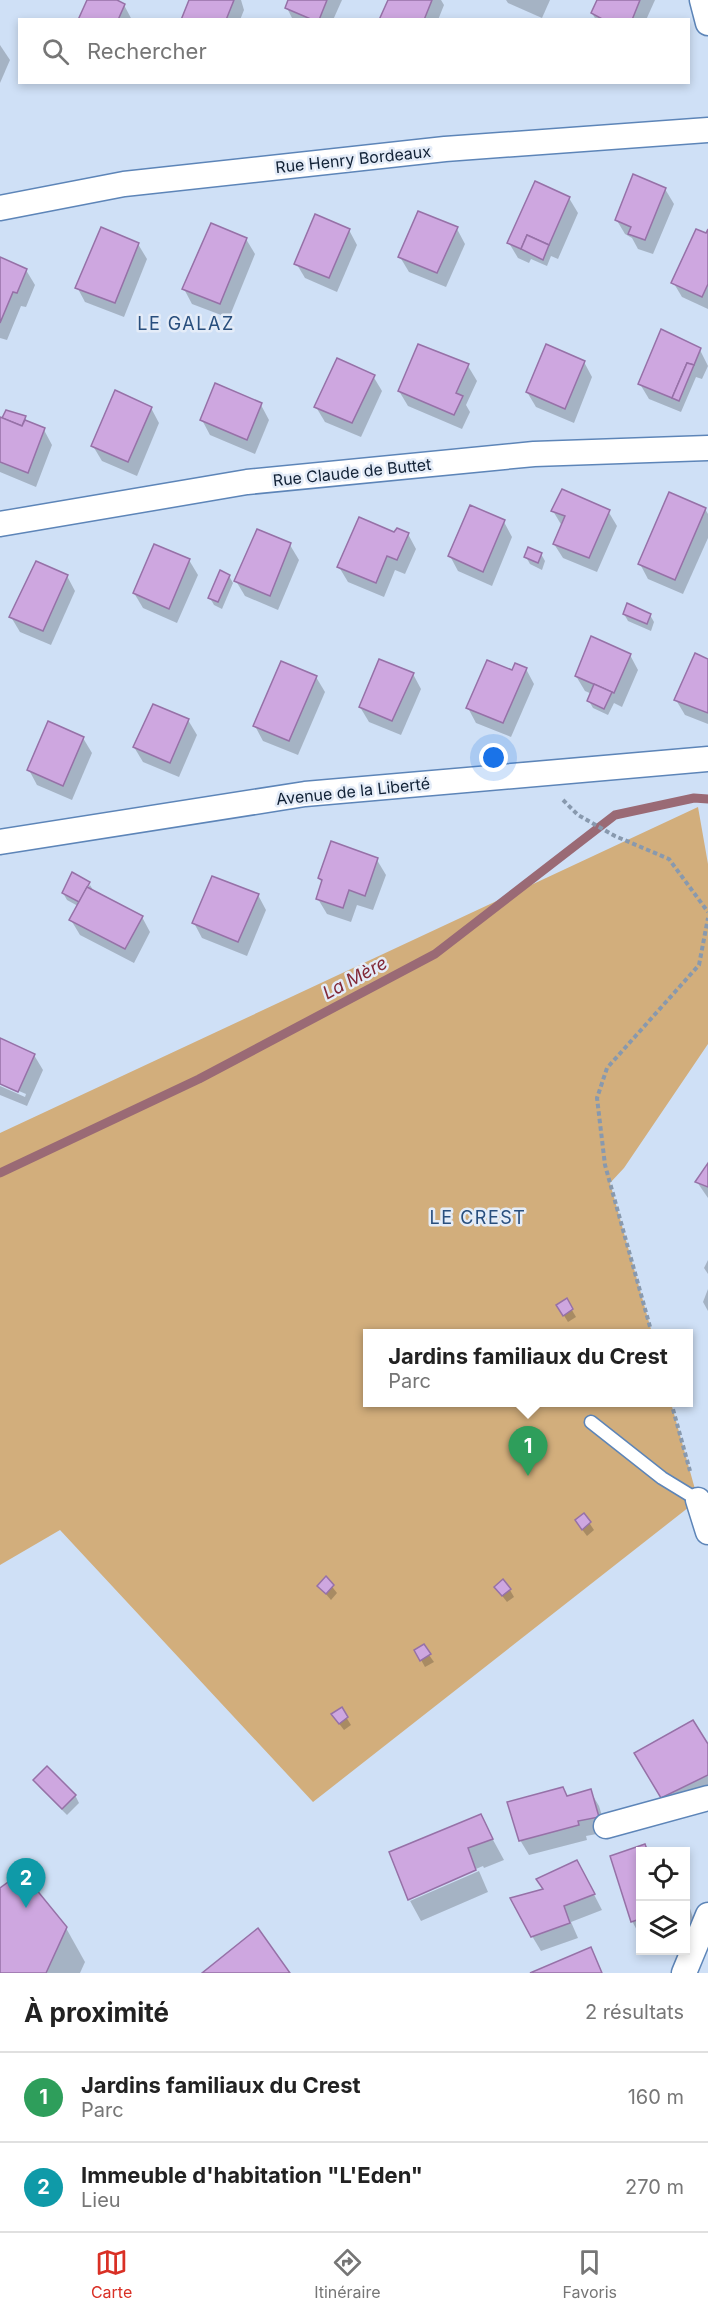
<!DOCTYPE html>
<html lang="fr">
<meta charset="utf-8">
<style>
body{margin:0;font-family:Inter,sans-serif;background:#f2f2f2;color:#222}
.controls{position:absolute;right:18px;bottom:18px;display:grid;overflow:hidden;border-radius:0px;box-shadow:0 3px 9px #0003}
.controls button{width:54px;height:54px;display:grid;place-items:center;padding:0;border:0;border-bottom:2px solid #e0e0e0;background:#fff;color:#222;font:30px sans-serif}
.you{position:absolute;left:494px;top:758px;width:21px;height:21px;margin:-15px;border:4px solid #fff;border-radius:50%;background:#1a73e8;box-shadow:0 0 0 9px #1a73e833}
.badge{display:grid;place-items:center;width:39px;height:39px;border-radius:50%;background:#d93025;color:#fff;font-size:20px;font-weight:700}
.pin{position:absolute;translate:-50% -50px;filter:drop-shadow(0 2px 3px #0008)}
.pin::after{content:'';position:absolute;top:32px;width:21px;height:18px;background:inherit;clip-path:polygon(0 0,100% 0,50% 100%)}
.popup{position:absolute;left:363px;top:1329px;width:330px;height:78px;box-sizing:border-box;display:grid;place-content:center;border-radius:0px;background:#fff;filter:drop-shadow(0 2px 4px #0005);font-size:20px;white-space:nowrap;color:#767676}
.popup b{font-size:22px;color:#222}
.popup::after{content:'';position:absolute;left:50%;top:100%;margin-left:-12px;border:12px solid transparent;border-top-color:#fff}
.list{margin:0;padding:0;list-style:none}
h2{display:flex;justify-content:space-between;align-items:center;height:78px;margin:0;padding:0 24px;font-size:26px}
h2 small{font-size:20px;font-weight:400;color:#767676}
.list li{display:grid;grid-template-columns:39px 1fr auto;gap:18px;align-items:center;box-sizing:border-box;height:90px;padding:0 24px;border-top:2px solid #e0e0e0}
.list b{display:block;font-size:22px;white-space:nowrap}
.list p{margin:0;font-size:20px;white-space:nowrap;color:#767676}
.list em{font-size:20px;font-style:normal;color:#767676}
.icon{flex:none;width:33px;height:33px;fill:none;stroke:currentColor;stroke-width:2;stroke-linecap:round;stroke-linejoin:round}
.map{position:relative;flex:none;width:708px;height:1973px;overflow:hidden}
.search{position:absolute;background:#fff;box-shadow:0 3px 9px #0003;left:18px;right:18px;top:18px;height:66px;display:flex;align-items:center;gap:15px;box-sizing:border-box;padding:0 21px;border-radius:0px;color:#767676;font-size:22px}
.sheet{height:258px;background:#fff}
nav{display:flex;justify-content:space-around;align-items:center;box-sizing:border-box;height:84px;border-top:2px solid #e0e0e0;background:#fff;font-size:16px;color:#767676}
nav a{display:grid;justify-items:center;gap:3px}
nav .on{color:#d93025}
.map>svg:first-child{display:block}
.green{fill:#d2ae7c}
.shadow{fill:#0003}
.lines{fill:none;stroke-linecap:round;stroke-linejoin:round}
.stream{stroke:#9a6a75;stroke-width:9}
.building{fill:#cea7e0;stroke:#9671a7;stroke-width:1.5}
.service-casing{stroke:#5d85b8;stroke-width:15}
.minor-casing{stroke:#5d85b8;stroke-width:27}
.path{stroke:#8899ae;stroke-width:4;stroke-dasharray:4.5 3;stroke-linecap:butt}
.service{stroke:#fff;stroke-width:12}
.minor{stroke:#fff;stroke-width:24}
.labels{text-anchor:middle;stroke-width:5;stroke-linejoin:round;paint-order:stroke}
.street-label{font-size:16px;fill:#112135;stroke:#e4ecf8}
.neighbourhood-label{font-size:18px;letter-spacing:1.5px;fill:#284e7d;stroke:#e4ecf8}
.water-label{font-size:18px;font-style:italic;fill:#822a38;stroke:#e4ecf8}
</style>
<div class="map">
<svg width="708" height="1973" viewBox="0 0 708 1973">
<rect width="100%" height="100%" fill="#cfe0f6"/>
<path class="green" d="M698,807L708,864V1044L624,1168L610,1183L652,1333L368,1334V1402L671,1403L698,1500L313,1802L60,1530L0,1565V1133Z"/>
<g class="shadow">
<path d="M89,0H113L124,5L132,20H80Z"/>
<path d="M191,0H241L244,10L240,20H183Z"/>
<path d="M290,0H342L333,20H293L287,8Z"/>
<path d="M390,0H441L444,5L438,20H381Z"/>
<path d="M506,0H550L542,18L508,3Z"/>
<path d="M599,0H655L646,20H596L592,13Z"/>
<path d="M0,45L10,60L0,83Z"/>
<path d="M665,189L674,204L653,254L638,249L632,238L625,234L616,219Z"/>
<path d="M569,198L578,213L558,259L551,256L547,266L531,259L529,263L518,258L509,243Z"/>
<path d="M457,229L465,244L446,287L409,272L400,257Z"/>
<path d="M349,230L357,245L337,292L305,278L296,263Z"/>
<path d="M708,232V309L682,297L673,282Z"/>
<path d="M246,239L255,254L229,318L192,304L184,289Z"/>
<path d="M138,244L147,259L124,317L85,302L77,287Z"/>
<path d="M0,259L26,270L35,285L26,307L21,306L7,340L0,338Z"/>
<path d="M419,346L468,366L477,381L466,405L470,412L462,429L408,406L399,391Z"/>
<path d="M700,350L708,366L702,379L696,377L681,412L649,399L640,384Z"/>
<path d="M584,362L592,377L574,423L536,407L527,392Z"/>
<path d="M373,376L382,391L361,437L325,422L316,407Z"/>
<path d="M261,405L269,420L255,454L210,435L202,420Z"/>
<path d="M151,408L159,423L137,476L102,461L93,446Z"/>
<path d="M25,418L28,423L44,430L52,445L36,487L0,472V419Z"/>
<path d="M705,509L708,514V538L683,594L648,579L640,564Z"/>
<path d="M553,511H608L617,526L597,572L563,558L554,544L562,526Z"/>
<path d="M504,522L512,537L492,586L458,571L450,556Z"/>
<path d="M258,531L290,545L299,560L278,610L245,596L236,581Z"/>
<path d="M395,534H408L416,549L405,574L395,570L384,597L348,582L339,567Z"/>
<path d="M541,554L545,561L542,570L530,564L526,557Z"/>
<path d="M189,560L198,575L177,623L143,608L134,593Z"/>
<path d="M67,576L75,591L51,645L20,632L11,617Z"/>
<path d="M229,576L233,583L222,609L214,605L210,598Z"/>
<path d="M624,614L650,615L654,622L651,631L628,621Z"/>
<path d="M630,655L638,670L622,707L614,703L608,715L593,708L589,701L592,694L585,691L576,676Z"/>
<path d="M708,660V724L685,715L676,700Z"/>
<path d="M526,669L534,684L511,737L476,723L468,708L513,672Z"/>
<path d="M413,674L421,689L401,735L369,722L360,707Z"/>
<path d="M316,677L325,692L298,755L263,741L255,726Z"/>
<path d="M188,720L197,735L179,777L143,762L134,747Z"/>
<path d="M83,738L92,753L72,800L37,785L29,770Z"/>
<path d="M377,860L386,875L373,910L357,905L351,922L327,914L318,899L323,884L319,878Z"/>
<path d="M90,885L93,890L142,917L150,932L134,963L80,935L71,920L78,906L67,900L63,893L88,888Z"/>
<path d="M258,895L266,910L247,956L202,938L194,923Z"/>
<path d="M0,1040L34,1055L43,1070L27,1106L0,1095V1086L25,1097L26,1094L0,1083Z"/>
<path d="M708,1166V1198L697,1182Z"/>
<path d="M708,1260V1274L704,1268Z"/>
<path d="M708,1289V1311L703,1302Z"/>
<path d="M566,1300L576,1317L568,1322L558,1306Z"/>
<path d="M584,1515L594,1530L587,1536L581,1528Z"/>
<path d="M326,1579L337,1593L331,1600L319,1586Z"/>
<path d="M496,1588L510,1590L514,1597L507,1602Z"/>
<path d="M416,1651L429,1655L434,1662L425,1667Z"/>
<path d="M341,1709L351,1725L344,1730L337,1721Z"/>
<path d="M708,1747V1794L671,1812L636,1754Z"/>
<path d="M35,1780L75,1795L79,1803L67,1815L39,1787Z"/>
<path d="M590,1791L599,1806L607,1832L586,1836L587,1840L529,1855L520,1840L567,1797Z"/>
<path d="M480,1816L504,1860L484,1868L483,1866L410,1897V1901L479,1871L488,1892L421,1921L409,1899L391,1853Z"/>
<path d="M640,1852V1936L632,1921L612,1857Z"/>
<path d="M585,1877L602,1910L571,1922L578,1938L541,1951L532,1936L544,1890Z"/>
<path d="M686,1877L690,1890L686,1892Z"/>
<path d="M0,1890L66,1928L85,1962L80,1973H0Z"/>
<path d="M686,1896L694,1921L686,1923Z"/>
</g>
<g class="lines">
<path class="stream" d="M0,1173L199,1079L435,954L615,815L694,798L708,799"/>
</g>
<g class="building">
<path d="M87,0H117L125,4L118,20H78Z"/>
<path d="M189,0H234L226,20H181Z"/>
<path d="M288,0H327L319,20H313L285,8Z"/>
<path d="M388,0H432L424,20H379Z"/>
<path d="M597,0H640L632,20H604L591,13Z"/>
<path d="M633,174L666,188L645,240L628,234L631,227L615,220Z"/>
<path d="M535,181L570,197L549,245L527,235L521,249L507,243Z"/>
<path d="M418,211L458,227L437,273L398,257Z"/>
<path d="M315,214L350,229L329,278L294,264Z"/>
<path d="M211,223L247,238L220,304L182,289Z"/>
<path d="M101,227L139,243L115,303L75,288Z"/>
<path d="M696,229L706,233L708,229V284L702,297L671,283Z"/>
<path d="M527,235L549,245L543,260L521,249Z"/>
<path d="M0,257L27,269L17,293L13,292L0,323Z"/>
<path d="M661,329L701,348L694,365L687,363L672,398L638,384Z"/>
<path d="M418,344L469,364L456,393L463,396L454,415L398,391Z"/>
<path d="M546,344L585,361L565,409L526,392Z"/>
<path d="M337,358L375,375L352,423L314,407Z"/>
<path d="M687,363L694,365L679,401L672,398Z"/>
<path d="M215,383L262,403L247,440L200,420Z"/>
<path d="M115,390L152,407L128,462L91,446Z"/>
<path d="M6,410L26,416L22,426L2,418Z"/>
<path d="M0,417L22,426L25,420L45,428L28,473L0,462Z"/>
<path d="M562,489L610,510L589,558L553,544L565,516L551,511Z"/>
<path d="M669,492L706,508L675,580L638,564Z"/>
<path d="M470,505L505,520L483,572L448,556Z"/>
<path d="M359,517L394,532L397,528L409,533L397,560L387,556L376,583L337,567Z"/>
<path d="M257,529L291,543L270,596L234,581Z"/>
<path d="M154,544L190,559L169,609L133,593Z"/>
<path d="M528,547L542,553L538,563L524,557Z"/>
<path d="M36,561L68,575L43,631L9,617Z"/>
<path d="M220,570L230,575L218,602L208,598Z"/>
<path d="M627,603L651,614L647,624L623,614Z"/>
<path d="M591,636L631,654L614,693L575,676Z"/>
<path d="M695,653L708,659V713L674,700Z"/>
<path d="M379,659L414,673L392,721L359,707Z"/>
<path d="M487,660L512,670L515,663L527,668L503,723L466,708Z"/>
<path d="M281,661L317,676L289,741L253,726Z"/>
<path d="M594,684L612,692L604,709L587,701Z"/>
<path d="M153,704L189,719L170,763L133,747Z"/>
<path d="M48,721L84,737L63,786L27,770Z"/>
<path d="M331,841L378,858L365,896L349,890L343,908L316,899L322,880L318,878Z"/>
<path d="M72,872L90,882L79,902L62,893Z"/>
<path d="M212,876L259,894L238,942L192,923Z"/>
<path d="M87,887L143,916L125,949L69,920Z"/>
<path d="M0,1038L35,1054L18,1092L0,1084Z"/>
<path d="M708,1163V1187L695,1182Z"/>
<path d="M567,1298L573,1309L563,1316L556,1305Z"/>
<path d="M584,1513L591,1522L582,1530L575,1520Z"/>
<path d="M326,1576L334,1585L326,1594L317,1586Z"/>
<path d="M503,1579L511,1589L502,1596L494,1587Z"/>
<path d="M424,1644L431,1654L420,1661L414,1650Z"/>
<path d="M342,1707L348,1717L339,1724L331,1714Z"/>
<path d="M693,1720L708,1744V1775L661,1798L634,1753Z"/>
<path d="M47,1766L76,1795L62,1809L33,1780Z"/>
<path d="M563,1787L567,1796L591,1789L599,1817L578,1821L579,1825L519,1841L507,1802Z"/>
<path d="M481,1814L493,1839L468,1848L476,1870L408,1900L389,1852Z"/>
<path d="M645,1844L648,1852H640V1919L631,1922L610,1856Z"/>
<path d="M577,1860L595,1894L564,1906L570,1923L531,1937L510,1898L543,1889L536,1879Z"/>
<path d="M22,1872L67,1927L46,1973H0V1888Z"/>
<path d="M258,1928L290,1973H202Z"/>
<path d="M591,1947L602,1973H530Z"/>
</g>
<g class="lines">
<g class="service-casing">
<path id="service" d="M591,1422L662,1478L698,1500"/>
</g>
<g class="minor-casing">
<g id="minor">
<path d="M702,0L708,23"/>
<path d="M0,208L124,184L445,149L708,130"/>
<path d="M0,524L247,482L534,454L708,448"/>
<path d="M0,842L305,794L708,759"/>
<path d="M698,1500L708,1532"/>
<path d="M606,1826L708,1798"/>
<path d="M684,1973L708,1915"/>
</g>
</g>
<g class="path">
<path d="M563,800L578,815L615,836L669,859L708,912"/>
<path d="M652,1334L605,1165L597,1098L607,1068L699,965L708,918"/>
<path d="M671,1402L690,1471"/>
</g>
<use href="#service" class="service"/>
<use href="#minor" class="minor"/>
</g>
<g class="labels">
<g class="street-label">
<text transform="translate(353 159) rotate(-6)" y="6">Rue Henry Bordeaux</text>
<text transform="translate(352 472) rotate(-6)" y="6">Rue Claude de Buttet</text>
<text transform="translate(353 791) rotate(-6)" y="6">Avenue de la Liberté</text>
</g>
<g class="neighbourhood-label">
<text x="186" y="330">LE GALAZ</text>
<text x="478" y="1224">LE CREST</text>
</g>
<g class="water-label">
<text transform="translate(355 978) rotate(-28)" y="6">La Mère</text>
</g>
</g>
</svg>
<div class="controls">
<button><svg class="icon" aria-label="locate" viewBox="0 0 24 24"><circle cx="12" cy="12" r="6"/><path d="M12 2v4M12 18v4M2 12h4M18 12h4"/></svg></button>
<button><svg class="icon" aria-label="layers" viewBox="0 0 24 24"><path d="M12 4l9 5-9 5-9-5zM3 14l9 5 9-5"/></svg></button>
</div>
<div class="you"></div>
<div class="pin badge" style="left:528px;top:1476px;background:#2e9e5b">1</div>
<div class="popup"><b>Jardins familiaux du Crest</b>Parc</div>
<div class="pin badge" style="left:26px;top:1908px;background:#0f9aa8">2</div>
<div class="search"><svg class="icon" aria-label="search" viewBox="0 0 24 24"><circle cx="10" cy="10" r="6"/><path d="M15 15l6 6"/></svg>Rechercher</div>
</div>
<section class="sheet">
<h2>À proximité<small>2 résultats</small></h2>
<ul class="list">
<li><span class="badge" style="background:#2e9e5b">1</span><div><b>Jardins familiaux du Crest</b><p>Parc</p></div><em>160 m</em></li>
<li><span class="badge" style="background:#0f9aa8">2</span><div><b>Immeuble d'habitation &quot;L'Eden&quot;</b><p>Lieu</p></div><em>270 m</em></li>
</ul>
</section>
<nav>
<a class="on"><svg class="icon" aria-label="map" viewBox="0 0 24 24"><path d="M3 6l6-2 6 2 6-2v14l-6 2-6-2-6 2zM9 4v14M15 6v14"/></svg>Carte</a>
<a><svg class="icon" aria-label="directions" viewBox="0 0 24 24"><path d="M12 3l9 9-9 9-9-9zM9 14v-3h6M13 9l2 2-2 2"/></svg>Itinéraire</a>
<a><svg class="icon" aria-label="saved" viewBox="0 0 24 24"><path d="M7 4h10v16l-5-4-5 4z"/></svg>Favoris</a>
</nav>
